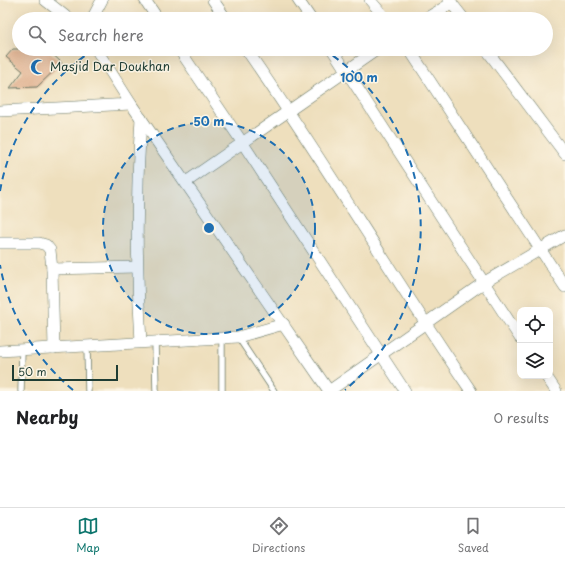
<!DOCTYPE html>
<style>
body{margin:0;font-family:"Playpen Sans",sans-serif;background:#f2f2f2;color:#202124}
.controls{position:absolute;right:12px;bottom:12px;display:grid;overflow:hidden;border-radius:8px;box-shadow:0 4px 16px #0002}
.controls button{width:36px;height:36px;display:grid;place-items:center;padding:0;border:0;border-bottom:1px solid #e0e0e0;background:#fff;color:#202124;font:20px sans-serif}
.scale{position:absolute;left:12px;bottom:10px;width:106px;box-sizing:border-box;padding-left:4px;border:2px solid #1f3d34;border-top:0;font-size:11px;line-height:14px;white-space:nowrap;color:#1f3d34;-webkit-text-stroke:3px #fcf5e5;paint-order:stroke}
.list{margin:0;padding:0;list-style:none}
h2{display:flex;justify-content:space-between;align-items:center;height:52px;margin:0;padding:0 16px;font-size:17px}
h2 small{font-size:13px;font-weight:400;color:#757577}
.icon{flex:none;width:22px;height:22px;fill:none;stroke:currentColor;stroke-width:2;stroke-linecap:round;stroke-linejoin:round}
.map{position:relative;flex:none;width:565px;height:391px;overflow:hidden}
.search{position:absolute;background:#fff;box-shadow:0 4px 16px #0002;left:12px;right:12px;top:12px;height:44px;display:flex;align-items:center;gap:10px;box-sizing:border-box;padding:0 14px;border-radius:22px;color:#757577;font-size:15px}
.sheet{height:116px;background:#fff}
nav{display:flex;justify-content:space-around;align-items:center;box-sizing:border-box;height:56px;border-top:1px solid #e0e0e0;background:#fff;font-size:11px;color:#757577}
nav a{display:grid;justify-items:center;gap:2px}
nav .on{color:#0f766e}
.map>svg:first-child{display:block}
.building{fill:#dba681}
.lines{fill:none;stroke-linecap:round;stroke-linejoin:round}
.service-casing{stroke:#677664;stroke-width:7}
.minor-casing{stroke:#677664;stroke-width:12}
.service{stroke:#fff;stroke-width:5.5}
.minor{stroke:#fff;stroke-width:11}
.ring{fill:none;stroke:#1f6fb2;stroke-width:2;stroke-dasharray:7 5}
.labels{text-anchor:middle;stroke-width:3;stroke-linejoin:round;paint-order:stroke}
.poi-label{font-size:12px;fill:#1f3d34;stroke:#fcf5e5;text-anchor:start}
.centre{fill:#1f6fb2;stroke:#fcf5e5;stroke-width:2}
.ring-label{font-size:12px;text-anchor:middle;font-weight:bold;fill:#1f6fb2;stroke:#fcf5e5;stroke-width:3;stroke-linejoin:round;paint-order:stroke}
</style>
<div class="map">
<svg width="565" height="391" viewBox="0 0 565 391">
<rect width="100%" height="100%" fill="#fcf5e5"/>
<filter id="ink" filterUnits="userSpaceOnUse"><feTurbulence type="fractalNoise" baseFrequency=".025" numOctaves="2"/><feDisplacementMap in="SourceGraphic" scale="8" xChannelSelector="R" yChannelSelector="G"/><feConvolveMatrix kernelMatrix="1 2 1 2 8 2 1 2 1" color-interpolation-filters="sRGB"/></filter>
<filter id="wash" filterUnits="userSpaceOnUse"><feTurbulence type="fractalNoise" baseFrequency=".012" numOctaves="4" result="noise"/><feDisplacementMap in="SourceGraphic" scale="16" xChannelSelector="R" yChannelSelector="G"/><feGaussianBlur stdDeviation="0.9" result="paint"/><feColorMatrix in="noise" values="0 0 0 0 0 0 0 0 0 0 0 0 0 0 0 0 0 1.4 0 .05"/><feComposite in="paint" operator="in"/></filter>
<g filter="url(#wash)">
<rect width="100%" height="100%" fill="#eedfbd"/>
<g id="blocks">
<path class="building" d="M13,49H47L62,63L37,87L10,88L23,71L6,57Z"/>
</g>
</g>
<g filter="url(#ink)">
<use href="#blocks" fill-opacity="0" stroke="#677664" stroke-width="1"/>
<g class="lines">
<g class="service-casing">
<g id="service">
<path d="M238,337L274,391"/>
<path d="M222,339V391"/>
<path d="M155,341L156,391"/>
<path d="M87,347L88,391"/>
<path d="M21,391L22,350"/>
</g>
</g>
<g class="minor-casing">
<g id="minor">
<path d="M45,0L69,19"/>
<path d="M145,0L158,19"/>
<path d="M213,0L226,19"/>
<path d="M298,0L311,19"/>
<path d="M370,0L386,19"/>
<path d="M449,0L464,19"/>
<path d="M92,19L102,0"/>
<path d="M425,19L452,3"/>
<path d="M179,49L242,142L405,391"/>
<path d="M246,49C324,161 394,279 471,391"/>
<path d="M332,49L520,338"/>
<path d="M409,49L565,287"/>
<path d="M486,49L565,154"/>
<path d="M131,104L329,391"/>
<path d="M0,111L131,104L96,49"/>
<path d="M186,182L378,49"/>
<path d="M0,243H39L46,245L50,250L52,269L54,348"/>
<path d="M52,269L136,267"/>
<path d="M141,342C136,267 136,193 141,118"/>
<path d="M0,351L238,337L284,324"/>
<path d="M546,376L556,391"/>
<path d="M329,391L483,283L565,235"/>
</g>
</g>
<use href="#service" class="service"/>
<use href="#minor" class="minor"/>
</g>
</g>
<circle cx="209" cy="228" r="106" fill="#1f6fb2" fill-opacity=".12"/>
<g class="ring">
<circle cx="209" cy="228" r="106"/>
<path d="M73 390A212 212 0 0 1 0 265M0 191A212 212 0 0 1 95 49M174 19A212 212 0 0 1 244 19M323 49A212 212 0 0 1 345 390"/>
</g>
<defs>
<g id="mosque-bare" transform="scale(1.2)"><path d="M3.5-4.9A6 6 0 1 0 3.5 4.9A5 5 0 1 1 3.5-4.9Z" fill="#1f6fb2" stroke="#fcf5e5" stroke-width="2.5" paint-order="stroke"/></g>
</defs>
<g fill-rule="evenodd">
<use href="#mosque-bare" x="38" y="67"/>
</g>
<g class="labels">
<g class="poi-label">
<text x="50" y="71">Masjid Dar Doukhan</text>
</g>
</g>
<circle cx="209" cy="228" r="6" class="centre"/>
<g class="ring-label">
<text x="359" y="82">100 m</text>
<text x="209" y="126">50 m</text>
</g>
</svg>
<div class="controls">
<button><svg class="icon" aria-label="locate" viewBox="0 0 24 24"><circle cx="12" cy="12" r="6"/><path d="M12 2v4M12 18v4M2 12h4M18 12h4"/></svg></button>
<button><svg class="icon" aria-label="layers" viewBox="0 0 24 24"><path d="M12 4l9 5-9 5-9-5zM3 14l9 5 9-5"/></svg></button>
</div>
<div class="scale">50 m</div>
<div class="search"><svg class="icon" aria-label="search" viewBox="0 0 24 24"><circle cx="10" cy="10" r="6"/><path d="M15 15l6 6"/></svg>Search here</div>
</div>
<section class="sheet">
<h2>Nearby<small>0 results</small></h2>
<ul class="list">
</ul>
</section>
<nav>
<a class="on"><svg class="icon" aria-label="map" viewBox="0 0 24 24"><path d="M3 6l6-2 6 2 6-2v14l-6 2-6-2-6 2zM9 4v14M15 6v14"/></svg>Map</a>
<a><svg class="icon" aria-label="directions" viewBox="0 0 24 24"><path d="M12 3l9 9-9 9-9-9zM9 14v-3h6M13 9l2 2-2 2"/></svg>Directions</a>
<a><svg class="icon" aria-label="saved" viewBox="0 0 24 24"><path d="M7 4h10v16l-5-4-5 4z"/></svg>Saved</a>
</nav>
